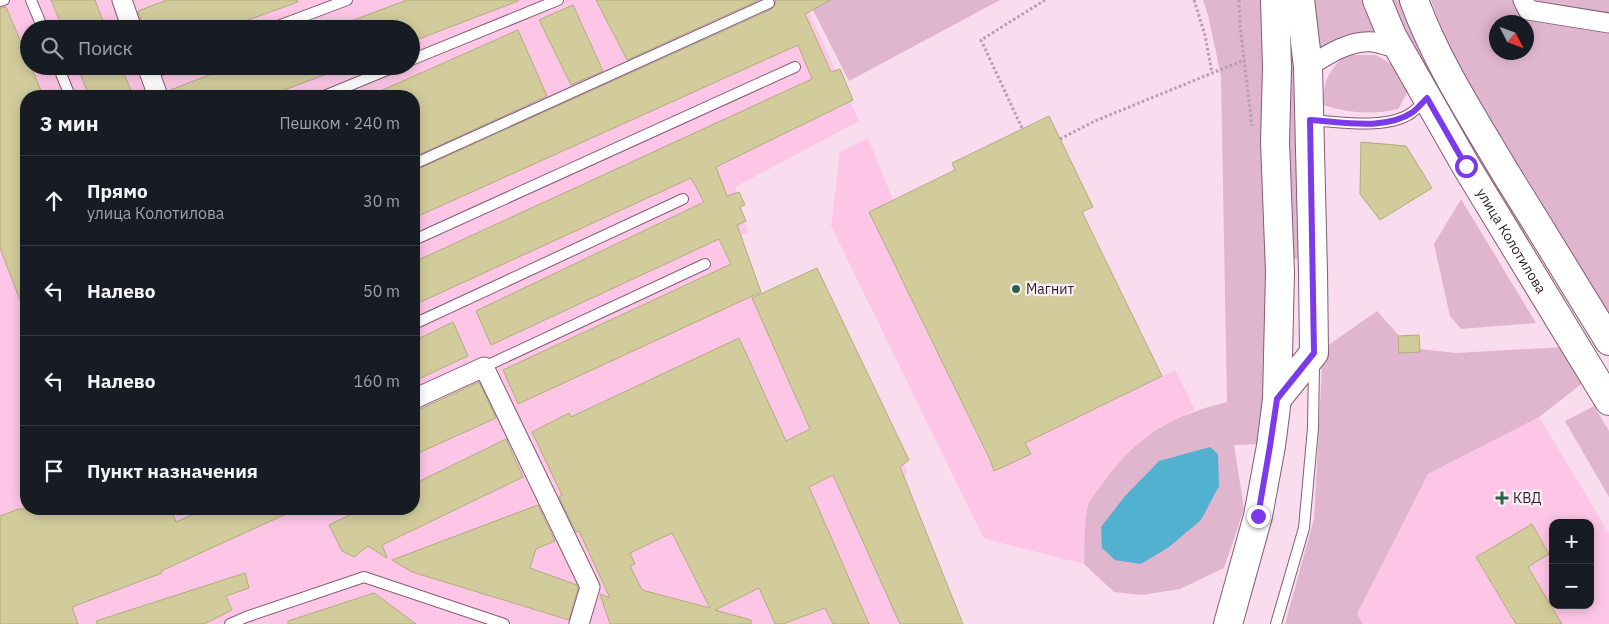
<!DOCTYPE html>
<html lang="ru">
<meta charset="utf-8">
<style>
body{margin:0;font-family:"IBM Plex Sans",sans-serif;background:#242831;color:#f1f3f6}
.controls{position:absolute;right:15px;bottom:15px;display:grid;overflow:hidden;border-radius:10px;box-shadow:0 2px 12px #0003}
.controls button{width:45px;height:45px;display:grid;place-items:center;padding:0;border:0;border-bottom:1px solid #363941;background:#171b24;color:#f1f3f6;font:25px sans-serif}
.compass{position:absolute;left:1489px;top:15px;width:45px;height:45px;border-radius:50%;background:#171b24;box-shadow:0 2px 12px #0003;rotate:132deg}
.stop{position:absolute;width:15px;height:15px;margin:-11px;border:4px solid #7c3aed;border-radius:50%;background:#fff}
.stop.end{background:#7c3aed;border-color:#fff;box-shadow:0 1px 5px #0008}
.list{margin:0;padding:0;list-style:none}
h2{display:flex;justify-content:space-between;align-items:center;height:65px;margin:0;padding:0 20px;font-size:21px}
h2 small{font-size:16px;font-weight:400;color:#9ea1a6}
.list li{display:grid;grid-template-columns:32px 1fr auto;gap:15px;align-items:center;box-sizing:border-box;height:90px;padding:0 20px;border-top:1px solid #363941}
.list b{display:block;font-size:19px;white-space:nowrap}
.list p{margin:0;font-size:16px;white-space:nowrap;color:#9ea1a6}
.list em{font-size:16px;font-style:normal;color:#9ea1a6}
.icon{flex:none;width:28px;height:28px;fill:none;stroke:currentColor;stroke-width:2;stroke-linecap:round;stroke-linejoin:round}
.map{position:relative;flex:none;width:1609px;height:624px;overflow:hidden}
.search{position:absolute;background:#171b24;box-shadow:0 2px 12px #0003;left:20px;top:20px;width:400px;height:55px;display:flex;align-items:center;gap:12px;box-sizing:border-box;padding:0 18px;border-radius:28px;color:#9ea1a6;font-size:19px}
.panel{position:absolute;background:#171b24;box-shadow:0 2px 12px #0003;left:20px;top:90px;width:400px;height:425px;border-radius:20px}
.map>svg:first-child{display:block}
.built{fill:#fdc6e6;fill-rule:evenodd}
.green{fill:#e0b5ce;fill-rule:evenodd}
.water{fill:#53b1d0}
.building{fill:#d2cc9c;stroke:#b1ac7d;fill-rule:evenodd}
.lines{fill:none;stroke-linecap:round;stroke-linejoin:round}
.lane-casing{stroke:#855c75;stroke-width:12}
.street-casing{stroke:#855c75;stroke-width:21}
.secondary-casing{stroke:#855c75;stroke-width:30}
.path{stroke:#b89ead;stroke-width:3;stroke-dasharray:2.5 2.5;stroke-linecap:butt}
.lane{stroke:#fff;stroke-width:10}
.street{stroke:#fff;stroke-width:19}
.secondary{stroke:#fff;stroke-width:28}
.route{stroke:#7c3aed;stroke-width:6}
.poi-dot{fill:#2a6249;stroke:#f9f0f5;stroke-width:2}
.labels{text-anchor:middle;stroke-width:4.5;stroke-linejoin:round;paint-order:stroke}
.street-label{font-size:14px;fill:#301e29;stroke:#f9f0f5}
.poi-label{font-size:14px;fill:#301e29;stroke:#f9f0f5;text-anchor:start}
</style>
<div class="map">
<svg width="1609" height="624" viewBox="0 0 1609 624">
<rect width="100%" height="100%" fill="#f9dced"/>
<g class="built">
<path d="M0,0H803L859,121L735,187L748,232L735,239L755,296L812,271L907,469L903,489L958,624H0ZM29,29H411V66H29ZM26,96H414V509H26Z"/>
<path d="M868,138L893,200L869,212L994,471L1030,454L1025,443L1175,370L1195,410L1160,427L1086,529L1084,564L989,540L983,537L831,226L840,152Z"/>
<path d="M1539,417L1609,533V624H1363L1357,614L1428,474ZM1553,523H1590V605H1553Z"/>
</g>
<g class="green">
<path d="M808,0H1000L849,81Z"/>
<path d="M1203,0H1261L1270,304L1261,444L1234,445L1244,509L1224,568L1180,589L1142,595L1114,592L1084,564C1085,550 1084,515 1089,503C1094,494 1103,483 1109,475C1144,431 1173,416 1227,402L1221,76L1208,15Z"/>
<path d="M1297,0L1302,262L1292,257L1284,16Z"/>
<path d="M1315,0H1368L1381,36C1351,30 1340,36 1316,52Z"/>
<path d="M1393,0H1407L1540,262L1609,393L1408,38Z"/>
<path d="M1431,0H1609V329L1521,178L1445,39ZM1496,22H1526V52H1496Z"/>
<path d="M1346,55H1376L1400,69L1409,82L1407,93L1398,109C1372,115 1349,113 1323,105C1323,82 1328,71 1346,55Z"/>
<path d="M1461,199L1536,323L1461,329L1450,316L1434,244Z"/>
<path d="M1377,311L1410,348L1456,353L1564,347L1584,382L1539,417L1428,474L1357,614L1363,624H1285L1314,519L1323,349Z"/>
<path d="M1594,406L1609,431V497L1565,421Z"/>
</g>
<path class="water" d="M1210,447L1218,454L1219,486L1201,520L1169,547L1141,564L1115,560L1102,548L1101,527L1125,496L1159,461Z"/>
<g class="building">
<path d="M51,0H95L106,29H63Z"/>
<path d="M167,0H297L298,2L223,29H144L138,11Z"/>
<path d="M407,0H518V1L411,42V29H335V27Z"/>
<path d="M596,0H759L627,60Z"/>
<path d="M775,0H831L805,14L831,72L840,69L853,100L716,167L727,196L739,192L745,205L740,207L746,221L737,225L761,292L518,404L503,370L731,264L719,239L491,345L476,311L704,202L691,178L414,305V262L812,79L798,45L414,218V171L772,9L776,4Z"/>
<path d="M573,5L603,71L571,85L539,20Z"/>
<path d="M6,7L29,61V66H31L43,96H26L25,313L0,248V8Z"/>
<path d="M518,30L547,96L414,157V96H369Z"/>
<path d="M77,66H121L133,96H89Z"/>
<path d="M232,66H343V68L268,96H169L168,91Z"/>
<path d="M1049,116L1093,207L1082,212L1162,376L1025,443L1031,454L994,471L990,460L869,212L955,170L952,163Z"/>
<path d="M1361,142L1406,146L1432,188L1380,220L1360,194Z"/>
<path d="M817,268L909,460L900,467L963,624H900L833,475L809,487L869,624H833L825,608L783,624H775L759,588L715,610L751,620V624H610L600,594L610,598L579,531L576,532L559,497L562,495L532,432L569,413L571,417L739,338L786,441L810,429L752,298ZM672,533L710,608L642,590L630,566L635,564L630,553Z"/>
<path d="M453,322L468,356L414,381V341Z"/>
<path d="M1419,335L1420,352L1399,353L1398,336Z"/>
<path d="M479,382L496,418L414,455V412Z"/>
<path d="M506,439L523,477L382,545L387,558L368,546L354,557L342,551L329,525L362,509H414V484Z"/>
<path d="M538,505L555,541L536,549L530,568L577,585L578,588L569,620L412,572L392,560Z"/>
<path d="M19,509H171L176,522L206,509H297L161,571L162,573L72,607L78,624H0V516Z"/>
<path d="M1532,524L1549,554L1528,567L1562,624H1516L1476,557Z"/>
<path d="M245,573L249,588L226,596L232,610L204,624H97L96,621Z"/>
<path d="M374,593L416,624H288V621Z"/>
</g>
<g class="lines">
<g class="lane-casing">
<g id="lane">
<path d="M31,0L43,29"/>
<path d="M0,1L4,0"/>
<path d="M270,29L347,0"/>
<path d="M411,60L558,0"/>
<path d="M58,66L70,96"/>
<path d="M150,74L171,66"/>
<path d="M324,96L397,66"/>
<path d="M1311,120C1340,122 1392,131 1415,110C1419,107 1423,102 1426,98"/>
<path d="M414,164L769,3"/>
<path d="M414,240L795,67"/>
<path d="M414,324L683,199"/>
<path d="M484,367L705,264"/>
<path d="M230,624L246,617L364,577L504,624"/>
<path d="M1276,624L1304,528L1313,428L1314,364"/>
</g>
</g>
<g class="street-casing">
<g id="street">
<path d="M122,0L132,29"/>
<path d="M1523,0L1528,10L1609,23"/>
<path d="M147,66L158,96"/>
<path d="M1308,67C1327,55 1349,40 1373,42C1381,43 1391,47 1399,49"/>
<path d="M414,399L484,367L590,587L579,624"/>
</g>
</g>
<g class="secondary-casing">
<g id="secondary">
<path id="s1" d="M1377,0L1392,36L1466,166L1609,401"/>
<path d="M1414,0C1436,61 1472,116 1505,172C1540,228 1574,284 1609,341"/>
<path d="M1277,399L1314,353L1313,272L1308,67L1300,0"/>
<path d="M1228,624L1258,516L1271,446L1277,399L1280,272L1275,142L1277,67L1275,0"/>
</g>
</g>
<g class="path">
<path d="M1194,0L1205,35L1212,73"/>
<path d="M1239,0L1240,26L1252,126"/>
<path d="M1022,128L981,40L1045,0"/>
<path d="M1060,139L1095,121L1244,60"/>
</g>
<use href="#lane" class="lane"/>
<use href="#street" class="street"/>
<use href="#secondary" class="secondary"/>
</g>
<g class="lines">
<path class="route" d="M1258,516L1270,446L1277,399L1314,353L1310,120C1342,122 1385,131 1413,112C1418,108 1423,102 1427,98L1466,166"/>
</g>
<g class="poi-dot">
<circle cx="1016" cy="289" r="5"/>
<path d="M1499.5 490.5h5v5h5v5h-5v5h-5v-5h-5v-5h5z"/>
</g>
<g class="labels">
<g class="street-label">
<text dy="5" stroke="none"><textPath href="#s1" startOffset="276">улица Колотилова</textPath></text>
</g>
<g class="poi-label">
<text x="1026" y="294">Магнит</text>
<text x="1513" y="503">КВД</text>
</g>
</g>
</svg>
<div class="controls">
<button>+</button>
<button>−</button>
</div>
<svg class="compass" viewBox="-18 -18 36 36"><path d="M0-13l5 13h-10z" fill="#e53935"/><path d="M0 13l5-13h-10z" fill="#9ea1a6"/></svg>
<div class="stop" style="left:1466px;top:166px"></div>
<div class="stop end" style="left:1258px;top:516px"></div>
<div class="search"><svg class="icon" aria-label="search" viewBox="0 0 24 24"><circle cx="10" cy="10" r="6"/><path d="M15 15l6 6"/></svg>Поиск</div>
<section class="panel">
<h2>3 мин<small>Пешком · 240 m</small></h2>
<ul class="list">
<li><svg class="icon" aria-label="ahead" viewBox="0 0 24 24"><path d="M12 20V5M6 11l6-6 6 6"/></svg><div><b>Прямо</b><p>улица Колотилова</p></div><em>30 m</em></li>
<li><svg class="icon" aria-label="left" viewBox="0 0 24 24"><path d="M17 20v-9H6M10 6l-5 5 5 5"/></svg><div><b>Налево</b></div><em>50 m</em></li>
<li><svg class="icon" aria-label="left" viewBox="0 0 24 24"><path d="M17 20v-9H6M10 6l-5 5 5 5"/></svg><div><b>Налево</b></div><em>160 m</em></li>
<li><svg class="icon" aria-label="arrive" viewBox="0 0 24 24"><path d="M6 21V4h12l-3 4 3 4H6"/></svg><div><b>Пункт назначения</b></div></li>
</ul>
</section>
</div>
